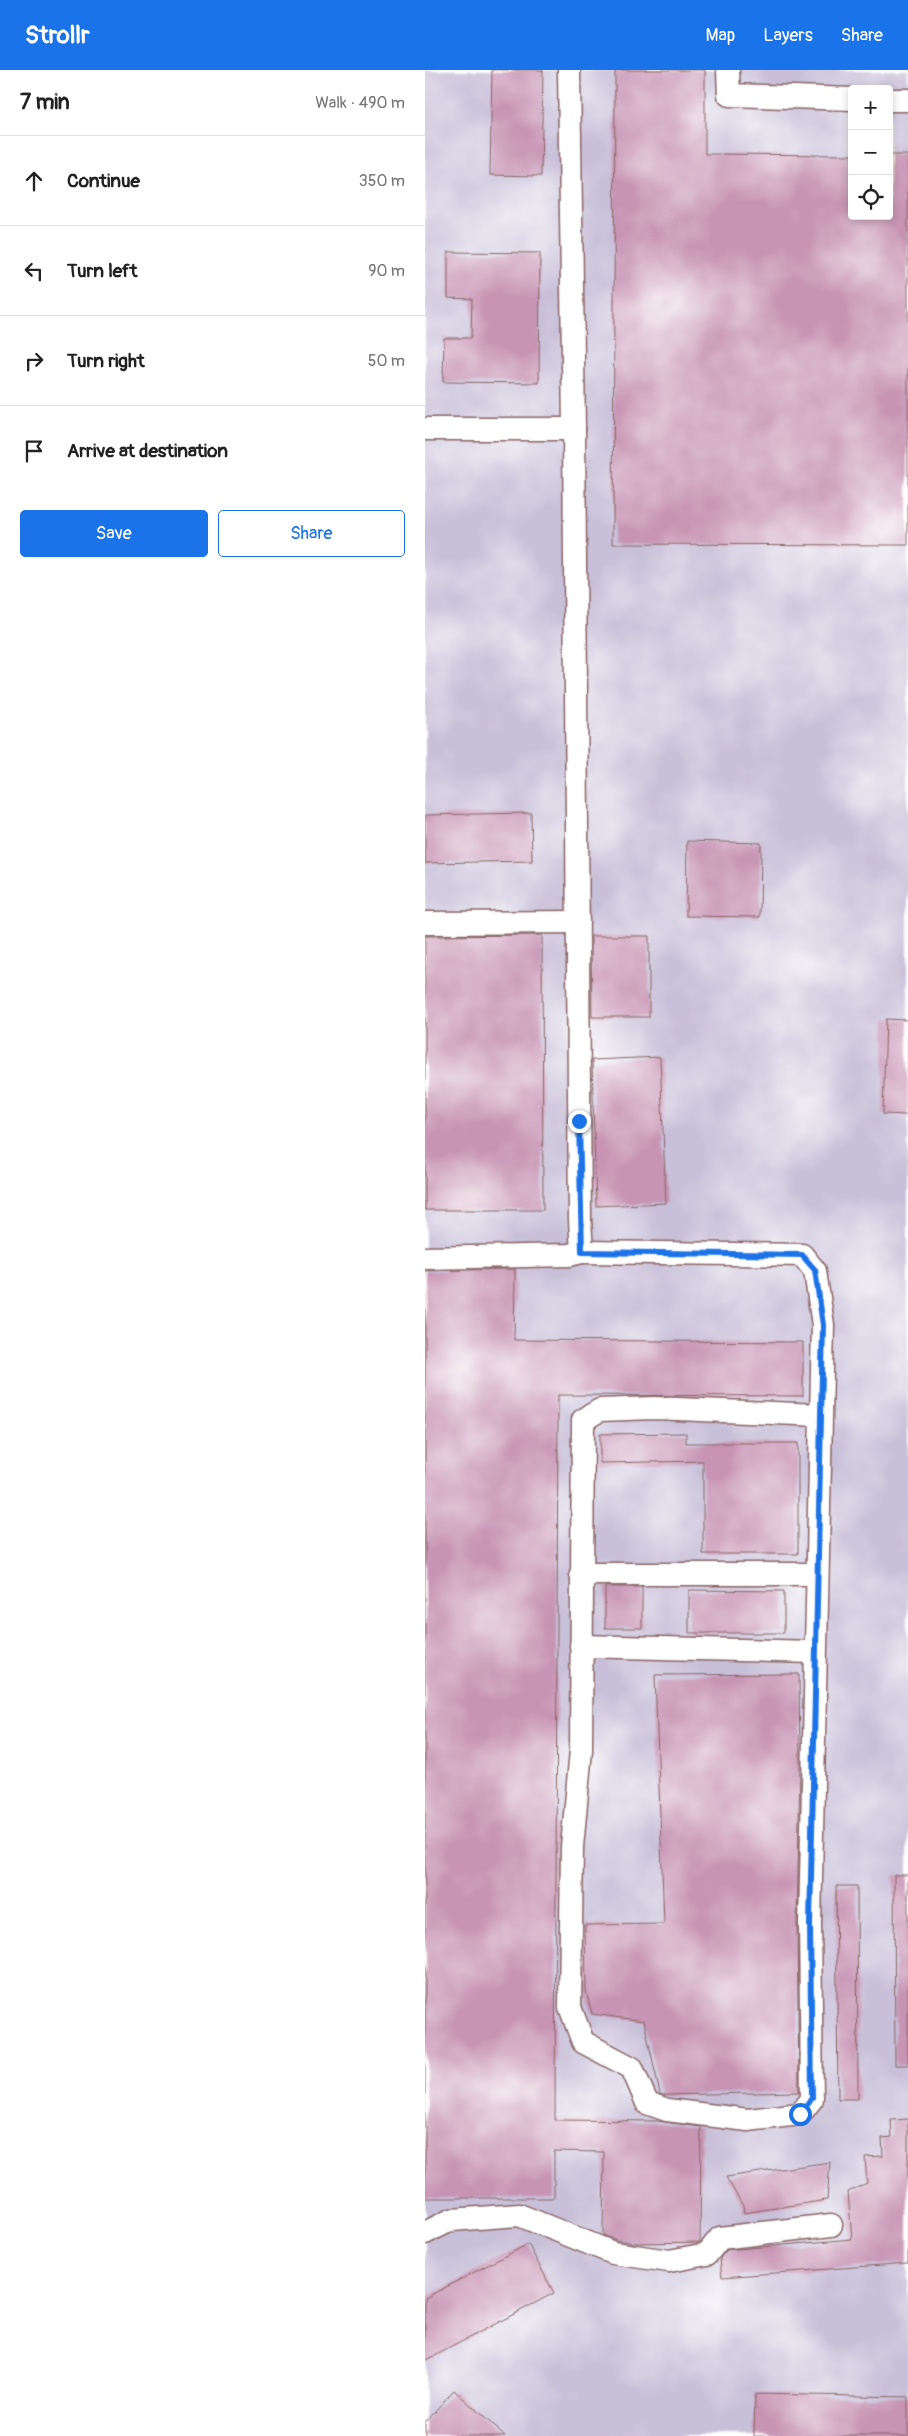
<!DOCTYPE html>
<meta charset="utf-8">
<style>
body{margin:0;font-family:Pangolin,sans-serif;background:#f2f2f2;color:#222}
.controls{position:absolute;right:15px;top:15px;display:grid;overflow:hidden;border-radius:5px;box-shadow:0 2px 8px #0003}
.controls button{width:45px;height:45px;display:grid;place-items:center;padding:0;border:0;border-bottom:1px solid #e0e0e0;background:#fff;color:#222;font:25px sans-serif}
.stop{position:absolute;width:15px;height:15px;margin:-11px;border:4px solid #1a73e8;border-radius:50%;background:#fff}
.stop.end{background:#1a73e8;border-color:#fff;box-shadow:0 1px 5px #0008}
.list{margin:0;padding:0;list-style:none}
h2{display:flex;justify-content:space-between;align-items:center;height:65px;margin:0;padding:0 20px;font-size:21px}
h2 small{font-size:16px;font-weight:400;color:#767676}
.list li{display:grid;grid-template-columns:32px 1fr auto;gap:15px;align-items:center;box-sizing:border-box;height:90px;padding:0 20px;border-top:1px solid #e0e0e0}
.list b{display:block;font-size:19px;white-space:nowrap}
.list em{font-size:16px;font-style:normal;color:#767676}
.actions{display:flex;gap:10px;padding:15px 20px}
.actions a{flex:1;padding:11px 0;border:1px solid #1a73e8;border-radius:5px;text-align:center;font-size:18px;color:#1a73e8}
.actions .main{background:#1a73e8;color:#fff}
.icon{flex:none;width:28px;height:28px;fill:none;stroke:currentColor;stroke-width:2;stroke-linecap:round;stroke-linejoin:round}
.map{position:relative;flex:none;width:483px;height:2366px;overflow:hidden}
header{display:flex;align-items:center;gap:30px;box-sizing:border-box;height:70px;padding:0 25px;background:#1a73e8;color:#fff}
header strong{font-size:24px}
nav{display:flex;gap:28px;margin-inline-start:auto;font-size:18px}
main{display:flex}
aside{flex:1;background:#fff}
.map>svg:first-child{display:block}
.industrial{fill:#c8bfd8;fill-rule:evenodd}
.building{fill:#c794b4}
.lines{fill:none;stroke-linecap:round;stroke-linejoin:round}
.minor-casing{stroke:#876465;stroke-width:25}
.minor{stroke:#fff;stroke-width:22}
.route{stroke:#1a73e8;stroke-width:6}
</style>
<header>
<strong>Strollr</strong>
<nav><a>Map</a><a>Layers</a><a>Share</a></nav>
</header>
<main>
<aside>
<h2>7 min<small>Walk · 490 m</small></h2>
<ul class="list">
<li><svg class="icon" aria-label="ahead" viewBox="0 0 24 24"><path d="M12 20V5M6 11l6-6 6 6"/></svg><div><b>Continue</b></div><em>350 m</em></li>
<li><svg class="icon" aria-label="left" viewBox="0 0 24 24"><path d="M17 20v-9H6M10 6l-5 5 5 5"/></svg><div><b>Turn left</b></div><em>90 m</em></li>
<li><svg class="icon" aria-label="right" viewBox="0 0 24 24"><path d="M7 20v-9h11M14 6l5 5-5 5"/></svg><div><b>Turn right</b></div><em>50 m</em></li>
<li><svg class="icon" aria-label="arrive" viewBox="0 0 24 24"><path d="M6 21V4h12l-3 4 3 4H6"/></svg><div><b>Arrive at destination</b></div></li>
</ul>
<div class="actions"><a class="main">Save</a><a>Share</a></div>
</aside>
<div class="map">
<svg width="483" height="2366" viewBox="0 0 483 2366">
<rect width="100%" height="100%" fill="#fff"/>
<filter id="ink" filterUnits="userSpaceOnUse"><feTurbulence type="fractalNoise" baseFrequency=".02" numOctaves="2"/><feDisplacementMap in="SourceGraphic" scale="10" xChannelSelector="R" yChannelSelector="G"/><feConvolveMatrix kernelMatrix="1 2 1 2 8 2 1 2 1" color-interpolation-filters="sRGB"/></filter>
<filter id="wash" filterUnits="userSpaceOnUse"><feTurbulence type="fractalNoise" baseFrequency=".0096" numOctaves="4" result="noise"/><feDisplacementMap in="SourceGraphic" scale="20" xChannelSelector="R" yChannelSelector="G"/><feGaussianBlur stdDeviation="1.12" result="paint"/><feColorMatrix in="noise" values="0 0 0 0 0 0 0 0 0 0 0 0 0 0 0 0 0 1.4 0 .05"/><feComposite in="paint" operator="in"/></filter>
<g filter="url(#wash)">
<rect width="100%" height="100%" fill="#f7e4d0"/>
<path class="industrial" d="M0,0H483V2366H0ZM427,19H464V146H427Z"/>
<g id="blocks">
<g class="building">
<path d="M67,0H118L116,106L65,105Z"/>
<path d="M190,0H280V84L427,85V146H464V85H483V475L188,474Z"/>
<path d="M23,182L115,183L114,313L18,312L19,268H46L47,229L23,228Z"/>
<path d="M106,743L107,791L0,793V745Z"/>
<path d="M262,771L336,773L335,847L261,846Z"/>
<path d="M117,865L118,1140H0V866Z"/>
<path d="M166,866H224V947H167Z"/>
<path d="M461,949L483,950V1045L458,1044Z"/>
<path d="M235,987L241,1133L171,1136L167,990Z"/>
<path d="M90,1199L89,1270L378,1272V1326L133,1325L130,2050L233,2051L276,2057L275,2172L211,2173L191,2170L178,2165L179,2082L129,2081V2128H0V1201Z"/>
<path d="M261,1363V1373H373V1484H278V1391L175,1393V1364Z"/>
<rect x="180" y="1517" width="37" height="41"/>
<path d="M264,1520L359,1521V1563H264Z"/>
<path d="M374,1604L375,1694L372,1854L374,2022L238,2025L235,2024L219,1951L167,1944L161,1921L160,1855L239,1854L230,1605Z"/>
<path d="M469,1805H483V1995H470Z"/>
<path d="M411,1816H432L433,2029H413Z"/>
<path d="M483,2049V2193L297,2207L295,2188L302,2180L427,2169L423,2122L442,2113L440,2087L458,2086L457,2068L467,2067L466,2050Z"/>
<path d="M405,2092L402,2130L319,2143L318,2136L301,2107Z"/>
<path d="M103,2174L129,2223L0,2291V2228Z"/>
<path d="M29,2320L80,2366H0V2352Z"/>
<path d="M330,2324L483,2327V2366H329Z"/>
</g>
</g>
</g>
<g filter="url(#ink)">
<use href="#blocks" fill-opacity="0" stroke="#876465" stroke-width="1"/>
<g class="lines">
<g class="minor-casing">
<g id="minor">
<path d="M303,0L304,25L427,29"/>
<path d="M464,30H483"/>
<path d="M0,359H149"/>
<path d="M0,853L153,852"/>
<path d="M157,1182L377,1185L390,1201L398,1255L385,1854L387,2029L375,2044L323,2050L242,2040L222,2033L207,1998L158,1972L145,1937L147,1777L156,1680L158,1350L175,1340L229,1338L395,1345"/>
<path d="M0,1188L144,1185L157,1182L155,1150L149,359L144,0"/>
<path d="M156,1504H392"/>
<path d="M156,1576L390,1582"/>
<path d="M0,2163L26,2150L94,2145L188,2183L244,2191L282,2184L295,2168L406,2155"/>
</g>
</g>
<use href="#minor" class="minor"/>
</g>
</g>
<g class="lines" filter="url(#ink)">
<path class="route" d="M154,1051L157,1182L377,1185L390,1200L398,1255L385,1854L387,2028L375,2044"/>
</g>
</svg>
<div class="controls">
<button>+</button>
<button>−</button>
<button><svg class="icon" aria-label="locate" viewBox="0 0 24 24"><circle cx="12" cy="12" r="6"/><path d="M12 2v4M12 18v4M2 12h4M18 12h4"/></svg></button>
</div>
<div class="stop" style="left:375px;top:2044px"></div>
<div class="stop end" style="left:154px;top:1051px"></div>
</div>
</main>
